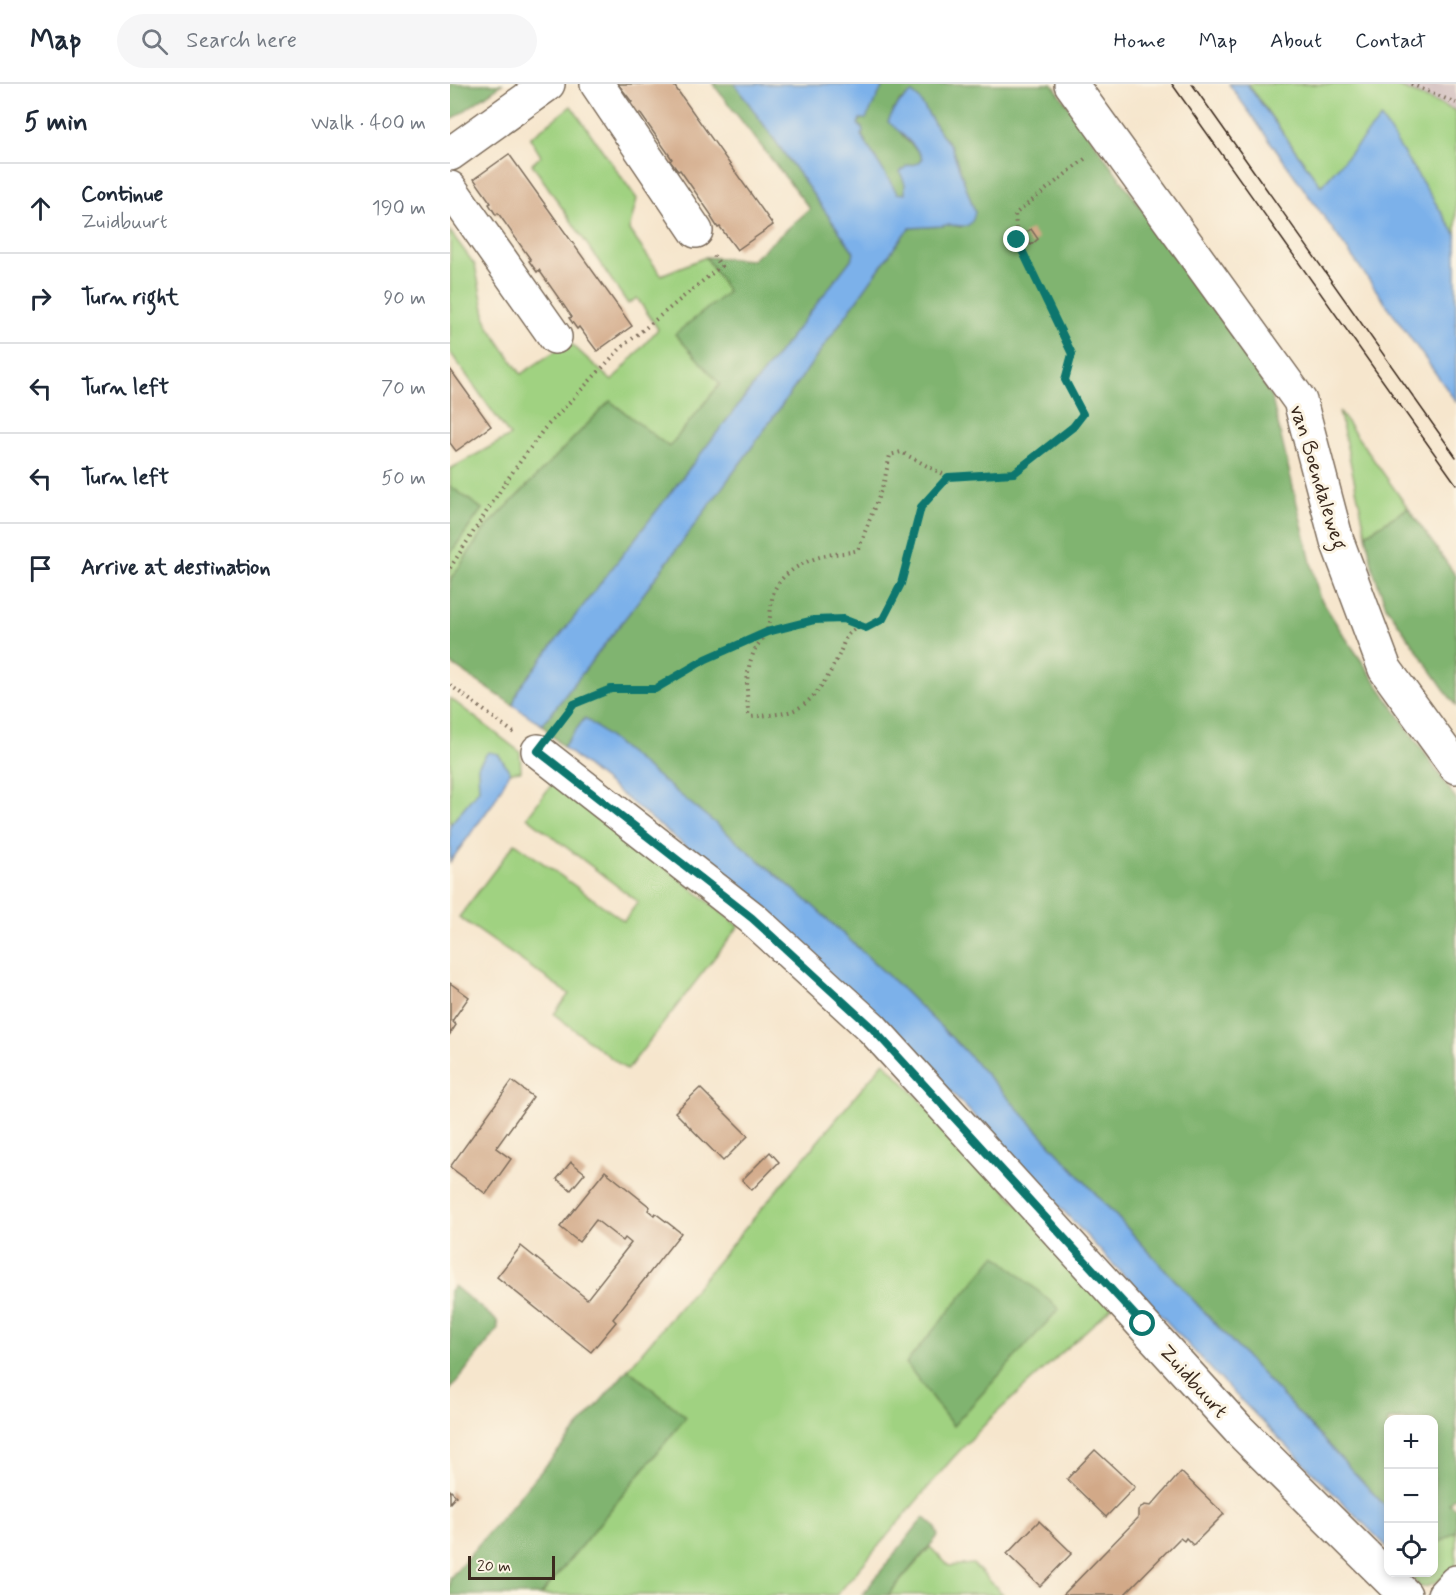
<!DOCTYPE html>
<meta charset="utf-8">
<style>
body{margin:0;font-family:Mynerve,sans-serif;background:#f6f6f7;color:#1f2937}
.controls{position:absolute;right:18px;bottom:18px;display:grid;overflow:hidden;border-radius:12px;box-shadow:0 3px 9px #0003}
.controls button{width:54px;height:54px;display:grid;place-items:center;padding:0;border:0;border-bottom:2px solid #e0e1e3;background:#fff;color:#1f2937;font:30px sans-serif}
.scale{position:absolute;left:18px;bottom:15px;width:87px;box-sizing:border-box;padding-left:6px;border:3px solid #3b2a1e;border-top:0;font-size:16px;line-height:21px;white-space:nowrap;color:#3b2a1e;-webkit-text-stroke:4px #fcf5e5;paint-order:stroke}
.stop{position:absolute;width:18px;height:18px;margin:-14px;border:4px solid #0f766e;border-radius:50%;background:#fff}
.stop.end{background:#0f766e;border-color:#fff;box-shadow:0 2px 6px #0008}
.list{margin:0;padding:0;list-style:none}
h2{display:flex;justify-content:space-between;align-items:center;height:78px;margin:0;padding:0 24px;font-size:26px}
h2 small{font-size:20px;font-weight:400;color:#747a83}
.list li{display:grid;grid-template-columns:39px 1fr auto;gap:18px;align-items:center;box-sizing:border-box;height:90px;padding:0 24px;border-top:2px solid #e0e1e3}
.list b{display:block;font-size:22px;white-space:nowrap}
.list p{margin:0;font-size:20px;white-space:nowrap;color:#747a83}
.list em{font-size:20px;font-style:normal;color:#747a83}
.icon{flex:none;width:33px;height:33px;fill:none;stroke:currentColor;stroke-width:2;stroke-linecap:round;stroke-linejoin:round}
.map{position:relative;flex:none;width:1006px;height:1511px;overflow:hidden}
header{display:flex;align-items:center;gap:36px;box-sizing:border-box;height:84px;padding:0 30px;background:#fff;border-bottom:2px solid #e0e1e3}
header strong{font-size:28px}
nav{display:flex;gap:33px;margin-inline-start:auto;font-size:21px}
.search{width:420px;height:54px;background:#f6f6f7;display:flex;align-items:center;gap:15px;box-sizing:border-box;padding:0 21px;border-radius:33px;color:#747a83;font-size:22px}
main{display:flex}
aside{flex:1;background:#fff}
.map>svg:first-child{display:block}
.industrial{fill:#d2bfc0}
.green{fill:#a0d281;stroke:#6e7e50;stroke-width:1.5}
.forest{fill:#80b46f;stroke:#5e6f46;stroke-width:1.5}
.water{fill:#7cb1ea;stroke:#5c6e84;stroke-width:1.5}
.building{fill:#d2a988}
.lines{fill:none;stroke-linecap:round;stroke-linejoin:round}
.street-casing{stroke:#7c6c5b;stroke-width:36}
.path{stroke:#7c6c5b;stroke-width:4;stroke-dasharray:1.5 4.5;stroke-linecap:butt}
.street{stroke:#fff;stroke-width:33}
.tram{stroke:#3b2a1e;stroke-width:1.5}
.route{stroke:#0f766e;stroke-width:8}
.labels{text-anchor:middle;stroke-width:6;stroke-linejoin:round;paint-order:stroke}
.street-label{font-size:21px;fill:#3b2a1e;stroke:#fcf5e5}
</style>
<header>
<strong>Map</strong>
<div class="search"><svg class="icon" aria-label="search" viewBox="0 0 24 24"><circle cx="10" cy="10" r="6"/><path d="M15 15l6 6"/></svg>Search here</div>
<nav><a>Home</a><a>Map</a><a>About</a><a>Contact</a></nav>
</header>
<main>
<aside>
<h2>5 min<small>Walk · 400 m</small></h2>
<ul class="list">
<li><svg class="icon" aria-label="ahead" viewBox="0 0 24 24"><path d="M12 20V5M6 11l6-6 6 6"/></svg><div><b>Continue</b><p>Zuidbuurt</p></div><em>190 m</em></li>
<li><svg class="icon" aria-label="right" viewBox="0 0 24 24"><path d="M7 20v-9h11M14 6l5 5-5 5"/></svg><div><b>Turn right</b></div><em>90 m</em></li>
<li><svg class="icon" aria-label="left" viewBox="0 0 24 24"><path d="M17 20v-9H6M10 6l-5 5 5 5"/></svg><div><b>Turn left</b></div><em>70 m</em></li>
<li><svg class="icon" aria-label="left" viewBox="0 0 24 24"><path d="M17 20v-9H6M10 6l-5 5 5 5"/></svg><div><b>Turn left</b></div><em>50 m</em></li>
<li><svg class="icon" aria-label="arrive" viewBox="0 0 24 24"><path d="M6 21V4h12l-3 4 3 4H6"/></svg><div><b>Arrive at destination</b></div></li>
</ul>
</aside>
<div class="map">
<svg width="1006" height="1511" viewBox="0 0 1006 1511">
<rect width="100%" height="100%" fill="#fcf5e5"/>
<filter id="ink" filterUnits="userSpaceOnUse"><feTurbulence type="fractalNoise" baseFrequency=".0167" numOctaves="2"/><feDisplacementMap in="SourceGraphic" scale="12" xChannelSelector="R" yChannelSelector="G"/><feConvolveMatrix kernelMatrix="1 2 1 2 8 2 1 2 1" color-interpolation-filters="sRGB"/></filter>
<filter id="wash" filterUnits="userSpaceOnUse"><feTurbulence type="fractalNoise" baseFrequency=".008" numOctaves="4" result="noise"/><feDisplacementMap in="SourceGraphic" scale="24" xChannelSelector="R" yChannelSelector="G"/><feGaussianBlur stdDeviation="1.35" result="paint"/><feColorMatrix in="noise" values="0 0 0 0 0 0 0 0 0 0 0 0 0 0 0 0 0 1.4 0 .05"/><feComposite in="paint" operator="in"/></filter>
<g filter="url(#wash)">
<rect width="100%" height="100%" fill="#f6e6cd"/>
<path class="industrial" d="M882,0H1006V53Z"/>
<g class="green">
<path d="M798,0H942L1006,27V151L931,35L871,102Z"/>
<path d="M121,22L187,115L179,146L211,191L256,173L278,208L270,300L219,363L160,317L34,446L0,497V470L32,425L0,402V385L60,352L0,268V147L25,181L37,240L71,290L119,258L162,297L208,245L187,214L178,220L82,80L91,72L80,54Z"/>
<path d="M889,327L958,424L916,450Z"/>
<path d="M0,614L70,668L71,687L60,688L48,670L28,682L29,705L0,741Z"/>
<path d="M105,696L289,842L177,986L104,930L119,910L9,833L65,759L174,837L188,818L77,733Z"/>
<path d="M434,978L664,1221L542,1333L502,1375L387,1511H91L236,1333L178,1285Z"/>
<path d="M1006,1447V1480C996,1491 986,1503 970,1503L958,1489L984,1488V1462Z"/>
<path d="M480,1463L499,1482L523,1480L553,1510L438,1511Z"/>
</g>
<g class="forest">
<path d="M0,0H52L0,37Z"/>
<path d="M263,0H285L404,168L403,173L68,606L63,621L0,579V497L34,446L160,317L219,363L270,300L225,250L278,208L256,173L302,176L360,125Z"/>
<path d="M434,0H602L604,2L804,282L822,315L869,512L889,544L1006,715V1411L999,1419L1006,1425V1447L984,1462V1336H938V1425L755,1229L512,964L448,901L363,822L271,744L135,634L113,663L92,641L183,524L294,374L454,150L460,144L492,142L495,140L511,143L525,128L501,62L490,49L469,15L462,9L450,17L443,27C446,37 448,47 455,55C461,61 469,66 472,74L469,79L457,82L456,110H447L411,50L412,44L408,40Z"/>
<path d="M0,402L32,425L0,470Z"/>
<path d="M958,424L1006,492V622L936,522L923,486L916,450Z"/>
<path d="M546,1171L609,1225L503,1342L456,1279Z"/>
<path d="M4,1202L47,1237L48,1245L0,1306V1207Z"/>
<path d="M178,1285L236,1333L91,1511H0V1494Z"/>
<path d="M474,1433L485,1443L488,1452L438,1511H412Z"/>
</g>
<g class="water">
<path d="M285,0H434L416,35H410L408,40L414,47L411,51L447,109L455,110V100L450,88L457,82L469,79L472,74C469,65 446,44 438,38C444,24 450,17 462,9L469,15L490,49L501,62L525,128C521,152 506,137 492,142L460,144L454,150L294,374L183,524L92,641L63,621L68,606L403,173L404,168Z"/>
<path d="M779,0H797L871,102L931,34L1006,151V318Z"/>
<path d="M135,634L271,744L363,822L448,901L512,964L755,1229L938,1425V1464L775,1300L536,1044L473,979L245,770L113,663Z"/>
<path d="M38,668L48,670L60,688L43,719L0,778V741L29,705L28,682Z"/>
</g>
<g id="blocks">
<g class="building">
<path d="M168,0H223L323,141L287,166L270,143L268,144L261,133L262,132L230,86L228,87L220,77L222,75L190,29L188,31L180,20L182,18Z"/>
<path d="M59,70L182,242L147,267L129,243L127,245L119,234L122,233L89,186L87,188L79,177L81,176L48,129L46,131L39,120L41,119L24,95Z"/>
<path d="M581,145L588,155L581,161L574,150Z"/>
<path d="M0,285L41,342L6,367L0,359Z"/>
<path d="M0,899L19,913L2,937L6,941L0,950Z"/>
<path d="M62,997L83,1013L46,1064L61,1075L36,1110L0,1083Z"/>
<path d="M250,1004L298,1052L273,1077L225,1028Z"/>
<path d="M320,1068L329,1078L302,1106L292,1096Z"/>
<path d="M121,1078L135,1089L121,1106L107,1095Z"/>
<path d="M155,1087L200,1123L198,1126L204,1131L205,1129L231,1149L163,1235L166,1238L141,1268L47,1193L71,1162L137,1215L181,1159L175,1154L173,1157L146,1136L129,1158L110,1143Z"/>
<path d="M645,1366L685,1403L656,1433L617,1395Z"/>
<path d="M731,1388L774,1430L743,1461L736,1454L734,1457L730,1454L674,1511H613L688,1434V1427L694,1421L701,1422Z"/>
<path d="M0,1406L6,1412L0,1419Z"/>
<path d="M589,1437L622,1469L590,1502L557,1470Z"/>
</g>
</g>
</g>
<g filter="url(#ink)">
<use href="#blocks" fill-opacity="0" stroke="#7c6c5b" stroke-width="1.5"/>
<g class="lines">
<g class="street-casing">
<g id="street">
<path d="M147,0L246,147"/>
<path d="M621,0L850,317L887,457L935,585L1006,683"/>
<path d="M0,70L98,0"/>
<path d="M0,104L105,253"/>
<path d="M88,667L302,834L422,944L788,1345L955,1511"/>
<path d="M994,1511L1006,1498"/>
</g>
</g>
<g class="path">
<path d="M961,0L1006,19"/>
<path d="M0,484L59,393L94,345L171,264L271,182L264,172"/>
<path d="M409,542C393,552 396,555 389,571C379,592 365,618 342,627C329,631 315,631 301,633L298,629C297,608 295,589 303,570C306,561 314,555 317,546C321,535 320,522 323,510C329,490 354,477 373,472C384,469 396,470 408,466L434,398L440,371L451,368L498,393"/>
<path d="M0,601L64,649"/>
<path d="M105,644L124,620L161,605H205L256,575L317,548L364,536L393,535L416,544L433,535L451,500L471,423L498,393L564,389L623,343L633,331L615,296L622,270L567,156L565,130L636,74"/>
</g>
<use href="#street" class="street"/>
<g class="tram">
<path d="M722,0L1006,400"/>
<path d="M742,0L1006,373"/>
</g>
</g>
</g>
<g class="lines" filter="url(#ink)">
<path class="route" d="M567,156L622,270L615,296L633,330L623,343L564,389L498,393L471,423L451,500L433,535L416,544L393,535L364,536L317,548L256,575L205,605H161L124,620L88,667L302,834L422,944L693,1240"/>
</g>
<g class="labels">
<g class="street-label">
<text transform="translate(869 393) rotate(73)" y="7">van Boendaleweg</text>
<text transform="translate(744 1297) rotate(48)" y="7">Zuidbuurt</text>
</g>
</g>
</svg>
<div class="controls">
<button>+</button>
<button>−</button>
<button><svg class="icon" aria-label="locate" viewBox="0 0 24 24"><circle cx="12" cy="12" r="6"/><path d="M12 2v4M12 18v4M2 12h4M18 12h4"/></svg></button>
</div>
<div class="scale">20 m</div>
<div class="stop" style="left:693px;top:1240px"></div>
<div class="stop end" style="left:567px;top:156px"></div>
</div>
</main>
